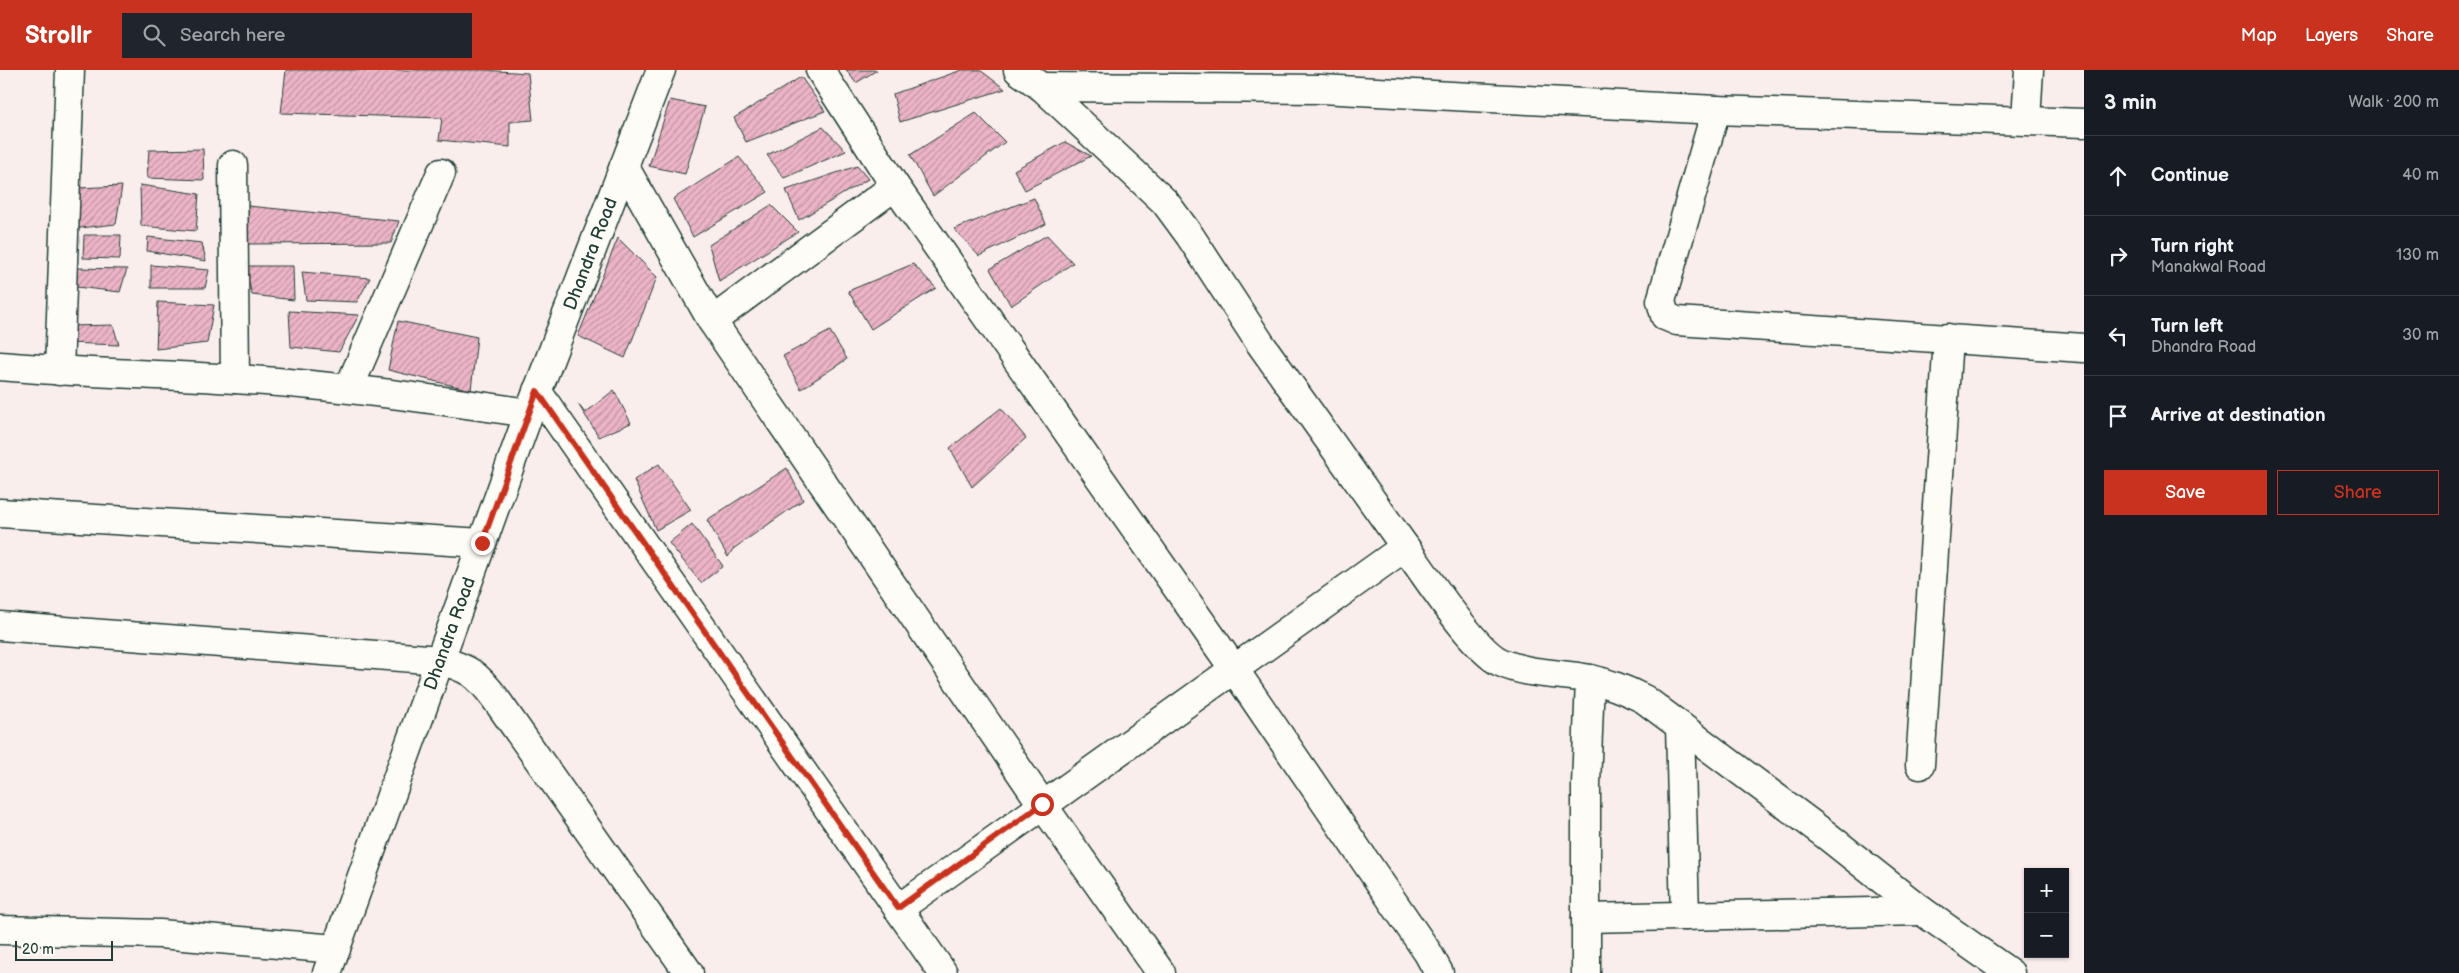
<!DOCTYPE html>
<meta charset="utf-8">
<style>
body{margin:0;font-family:"Balsamiq Sans",sans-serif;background:#20242c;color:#f1f3f6}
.controls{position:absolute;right:15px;bottom:15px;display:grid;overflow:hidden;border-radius:0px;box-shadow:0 1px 4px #0004}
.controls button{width:45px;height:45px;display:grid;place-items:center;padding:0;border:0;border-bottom:1px solid #363941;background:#171b24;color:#f1f3f6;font:25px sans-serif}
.scale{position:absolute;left:15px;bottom:12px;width:98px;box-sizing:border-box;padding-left:5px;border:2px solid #1f3d34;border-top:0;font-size:14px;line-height:18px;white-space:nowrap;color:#1f3d34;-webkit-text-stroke:4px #fdfcf7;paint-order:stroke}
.stop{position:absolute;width:15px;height:15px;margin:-11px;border:4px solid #c8321e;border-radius:50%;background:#fff}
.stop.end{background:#c8321e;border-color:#fff;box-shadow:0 1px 5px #0008}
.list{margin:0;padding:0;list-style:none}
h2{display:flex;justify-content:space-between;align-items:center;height:65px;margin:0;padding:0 20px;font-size:21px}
h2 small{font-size:16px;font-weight:400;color:#9ea1a6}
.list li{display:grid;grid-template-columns:32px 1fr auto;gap:15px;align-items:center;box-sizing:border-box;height:80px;padding:0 20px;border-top:1px solid #363941}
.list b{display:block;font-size:19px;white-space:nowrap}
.list p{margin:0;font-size:16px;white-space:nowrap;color:#9ea1a6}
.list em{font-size:16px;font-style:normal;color:#9ea1a6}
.actions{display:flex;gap:10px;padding:15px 20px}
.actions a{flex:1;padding:11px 0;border:1px solid #c8321e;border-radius:0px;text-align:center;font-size:18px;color:#c8321e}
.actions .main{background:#c8321e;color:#fff}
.icon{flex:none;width:28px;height:28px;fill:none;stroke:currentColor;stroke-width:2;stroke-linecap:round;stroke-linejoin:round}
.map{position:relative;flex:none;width:2084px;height:903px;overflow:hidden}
header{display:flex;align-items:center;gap:30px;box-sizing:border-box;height:70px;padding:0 25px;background:#c8321e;color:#fff}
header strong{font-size:24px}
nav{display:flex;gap:28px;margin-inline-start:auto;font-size:18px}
.search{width:350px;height:45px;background:#20242c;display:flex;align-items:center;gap:12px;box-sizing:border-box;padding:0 18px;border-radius:0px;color:#9ea1a6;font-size:19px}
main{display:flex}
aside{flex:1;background:#171b24}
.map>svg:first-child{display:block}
.building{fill:url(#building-hatch);stroke:#1f3d34}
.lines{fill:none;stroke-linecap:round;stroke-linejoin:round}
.street-casing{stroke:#1f3d34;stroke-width:31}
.secondary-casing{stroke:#1f3d34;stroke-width:31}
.street{stroke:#fdfcf7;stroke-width:28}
.secondary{stroke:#fdfcf7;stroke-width:28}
.route{stroke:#c8321e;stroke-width:6}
.labels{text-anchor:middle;stroke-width:4;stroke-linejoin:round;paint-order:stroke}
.street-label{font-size:18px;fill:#1f3d34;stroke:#fdfcf7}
</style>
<header>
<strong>Strollr</strong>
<div class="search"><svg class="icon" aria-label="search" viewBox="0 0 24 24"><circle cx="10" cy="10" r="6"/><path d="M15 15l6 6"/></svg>Search here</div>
<nav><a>Map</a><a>Layers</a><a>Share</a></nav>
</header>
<main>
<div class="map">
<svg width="2084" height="903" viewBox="0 0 2084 903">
<defs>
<pattern id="building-hatch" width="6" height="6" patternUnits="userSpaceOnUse" patternTransform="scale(1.25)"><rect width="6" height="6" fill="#edb4c7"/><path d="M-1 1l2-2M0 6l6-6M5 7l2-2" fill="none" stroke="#bf94a2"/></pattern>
</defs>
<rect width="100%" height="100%" fill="#faeeed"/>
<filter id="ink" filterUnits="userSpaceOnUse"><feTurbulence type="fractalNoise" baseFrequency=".02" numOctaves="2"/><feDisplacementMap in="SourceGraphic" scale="10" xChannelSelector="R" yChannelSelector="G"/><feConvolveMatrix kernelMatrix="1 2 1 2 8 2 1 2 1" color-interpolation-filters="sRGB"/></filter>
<g filter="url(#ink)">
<g class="building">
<path d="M286,0H484L528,3L533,50L510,52V77L439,70L442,48L281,43Z"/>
<path d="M846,0H877L856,13Z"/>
<path d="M962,0H980L1005,19L900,52L893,24Z"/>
<path d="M801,7L825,41L746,72L734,48Z"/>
<path d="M670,30L705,37L685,104L649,96Z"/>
<path d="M976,43L1005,72L933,126L910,85Z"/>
<path d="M823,57L846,81L784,108L767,85Z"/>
<path d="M1065,72L1091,86L1025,120L1014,100Z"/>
<path d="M203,79L204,110L147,108L149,80Z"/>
<path d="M739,87L768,122L693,167L673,129Z"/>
<path d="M857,96L868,109L799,150L786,120Z"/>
<path d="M140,115L199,124L196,161L141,156Z"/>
<path d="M122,116L116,154L72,159L77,118Z"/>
<path d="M1034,128L1046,154L979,186L954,159Z"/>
<path d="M771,135L798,162L719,211L709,175Z"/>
<path d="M248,136L399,151L391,173L248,174Z"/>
<path d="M84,165H121L120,189L83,188Z"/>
<path d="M1047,165L1073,193L1011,236L990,199Z"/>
<path d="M148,167L202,173L206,191L147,181Z"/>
<path d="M618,168L657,207L625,288L578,266Z"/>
<path d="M913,194L936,218L871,259L848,221Z"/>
<path d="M151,195L209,200L205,218H151Z"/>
<path d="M245,196H293L294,230L252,225Z"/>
<path d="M76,198L127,199L120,222L76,217Z"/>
<path d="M302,202L370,208L357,232L306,230Z"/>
<path d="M158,232L214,235L207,273L156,279Z"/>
<path d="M289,241L359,245L339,282L291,277Z"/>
<path d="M398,251L477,267L471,320L388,300Z"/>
<path d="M113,255L119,275L67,273L70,256Z"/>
<path d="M830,261L847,289L801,319L783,286Z"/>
<path d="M614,320L631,353L599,367L578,334L585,343Z"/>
<path d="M1001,338L1026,368L972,417L950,378Z"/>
<path d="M659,394L691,440L656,460L634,410Z"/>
<path d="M787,398L803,430L733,479L728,487L707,450Z"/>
<path d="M692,454L723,496L701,513L669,473Z"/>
</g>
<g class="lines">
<g class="street-casing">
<g id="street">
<path d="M820,0L895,116"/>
<path d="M1042,17L1321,19L1716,40L2084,53"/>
<path d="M1716,40L1661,231L1665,246L1677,251L2084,278"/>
<path d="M2026,50L2029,0"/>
<path d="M233,95L235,309"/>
<path d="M624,96L712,251L1042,734L1161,903"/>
<path d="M712,251L895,116L1234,599L1428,883L1439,903"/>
<path d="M0,296C78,303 157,304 235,309C334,315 431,329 529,343"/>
<path d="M59,301L70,0"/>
<path d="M349,318L441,103"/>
<path d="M0,443L482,473"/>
<path d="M1405,477C1424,503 1474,580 1500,592C1528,605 1560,603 1590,609C1609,613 1626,620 1644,629L1826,765L1922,841L2010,903"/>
<path d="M0,556L440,590C469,599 476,603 495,628L689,903"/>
<path d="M1680,656L1685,846"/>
<path d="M1920,695L1948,268"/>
<path d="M898,839L1405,477L1260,273L1190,166L1165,132L1042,17L1018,0"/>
<path d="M1586,848L1922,841"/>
<path d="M0,860L160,864L336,879"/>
<path d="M1586,903V715L1590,609"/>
</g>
</g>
<g class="secondary-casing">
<g id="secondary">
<path d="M537,321L943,903"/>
<path id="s1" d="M327,903L529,343L661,0"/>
</g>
</g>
<use href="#street" class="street"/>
<use href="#secondary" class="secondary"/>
</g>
</g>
<g class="lines" filter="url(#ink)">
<path class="route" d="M482,473L537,321L898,838L1042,734"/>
</g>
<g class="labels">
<g class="street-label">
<text dy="6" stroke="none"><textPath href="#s1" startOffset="766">Dhandra Road</textPath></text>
<text dy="6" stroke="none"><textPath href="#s1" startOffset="361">Dhandra Road</textPath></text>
</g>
</g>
</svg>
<div class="controls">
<button>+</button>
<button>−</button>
</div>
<div class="scale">20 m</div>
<div class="stop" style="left:1042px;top:734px"></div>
<div class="stop end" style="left:482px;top:473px"></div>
</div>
<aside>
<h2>3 min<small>Walk · 200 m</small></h2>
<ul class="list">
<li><svg class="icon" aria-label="ahead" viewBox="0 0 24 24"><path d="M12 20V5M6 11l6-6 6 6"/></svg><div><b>Continue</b></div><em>40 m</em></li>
<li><svg class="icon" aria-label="right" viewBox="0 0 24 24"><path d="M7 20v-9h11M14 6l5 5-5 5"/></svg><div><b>Turn right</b><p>Manakwal Road</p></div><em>130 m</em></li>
<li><svg class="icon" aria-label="left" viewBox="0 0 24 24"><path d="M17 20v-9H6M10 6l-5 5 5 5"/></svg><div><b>Turn left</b><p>Dhandra Road</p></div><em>30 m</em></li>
<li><svg class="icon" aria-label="arrive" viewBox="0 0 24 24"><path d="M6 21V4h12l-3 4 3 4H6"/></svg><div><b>Arrive at destination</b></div></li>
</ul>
<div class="actions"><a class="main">Save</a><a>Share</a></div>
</aside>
</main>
